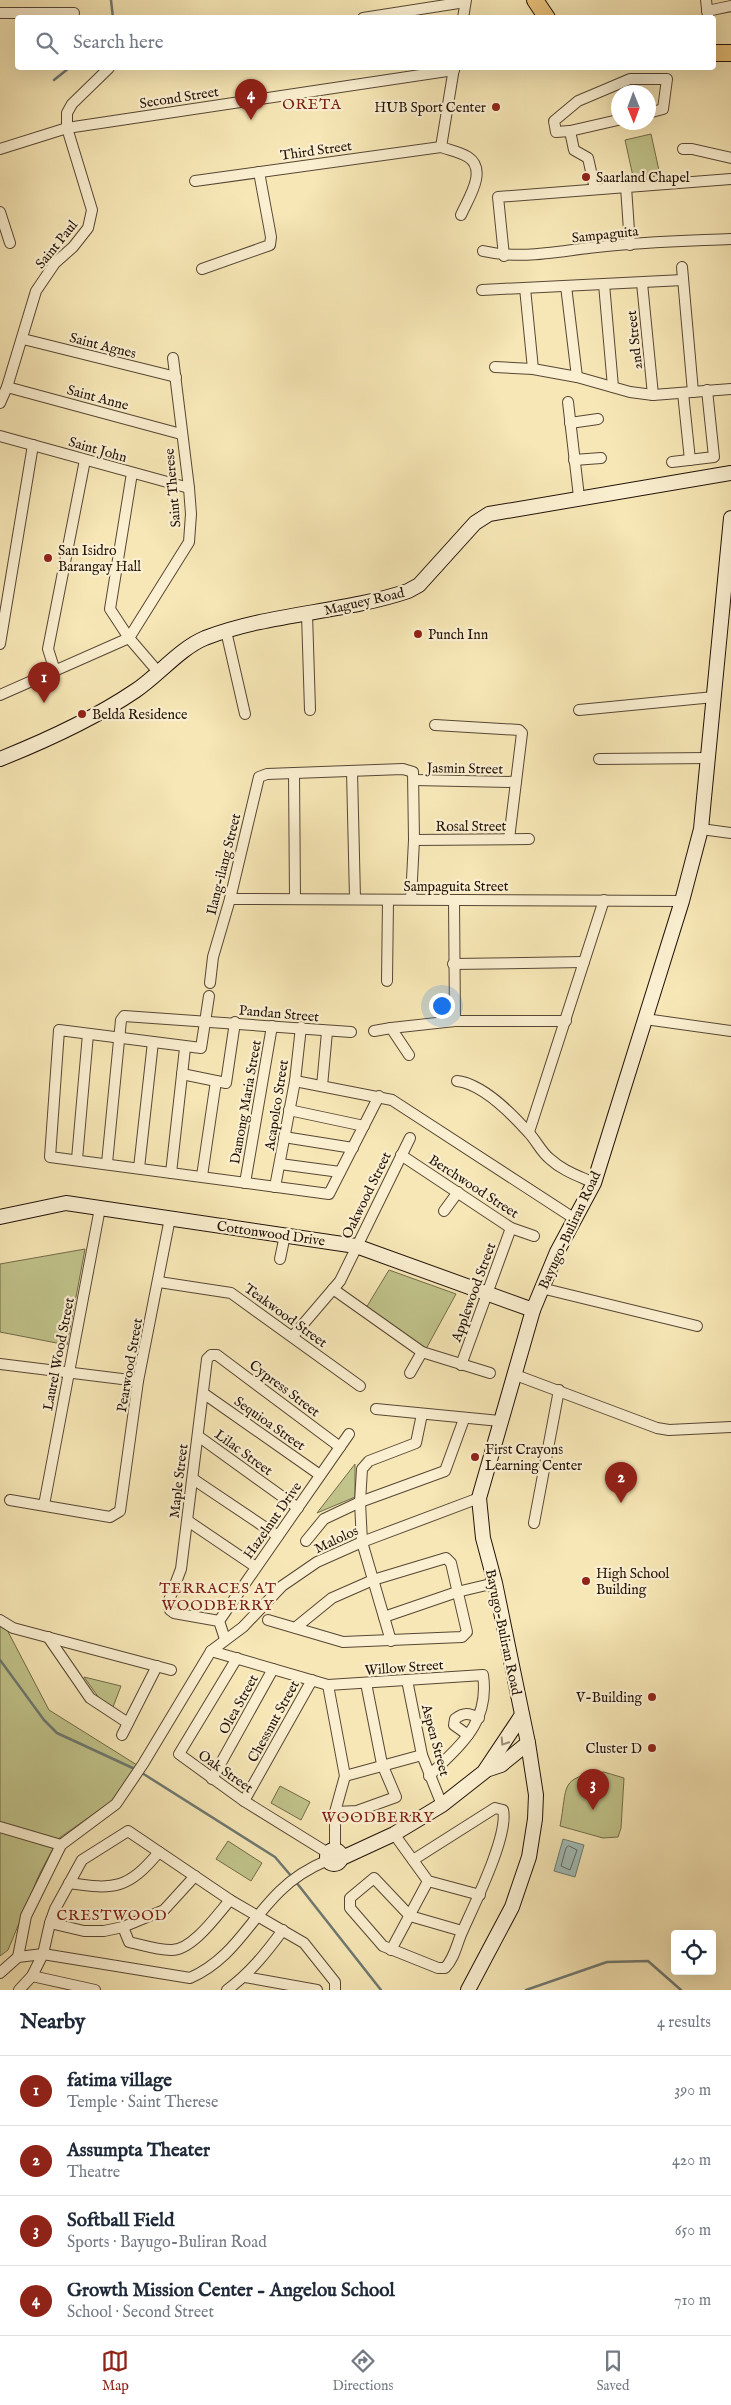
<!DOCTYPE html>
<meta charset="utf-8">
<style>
body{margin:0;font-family:"IM FELL English",serif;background:#f2f2f3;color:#1f2937}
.controls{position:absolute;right:15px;bottom:15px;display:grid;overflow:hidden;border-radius:5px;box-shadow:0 5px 20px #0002}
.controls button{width:45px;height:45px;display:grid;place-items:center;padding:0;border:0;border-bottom:1px solid #e0e1e3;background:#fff;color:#1f2937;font:25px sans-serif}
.compass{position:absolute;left:611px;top:85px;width:45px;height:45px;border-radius:50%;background:#fff;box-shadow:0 5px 20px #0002;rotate:179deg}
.you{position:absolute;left:441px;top:1005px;width:18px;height:18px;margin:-12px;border:4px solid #fff;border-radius:50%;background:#1a73e8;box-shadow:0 0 0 8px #1a73e833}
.badge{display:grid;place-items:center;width:32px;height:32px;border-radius:50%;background:#8f2418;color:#fff;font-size:16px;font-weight:700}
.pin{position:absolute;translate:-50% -41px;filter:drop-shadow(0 1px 2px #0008)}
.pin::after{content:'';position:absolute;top:26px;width:18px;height:15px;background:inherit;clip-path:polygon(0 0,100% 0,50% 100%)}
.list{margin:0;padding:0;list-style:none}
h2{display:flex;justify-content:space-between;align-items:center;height:65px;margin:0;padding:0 20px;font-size:21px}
h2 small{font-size:16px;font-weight:400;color:#747a83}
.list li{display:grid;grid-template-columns:32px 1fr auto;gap:15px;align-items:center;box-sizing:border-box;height:70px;padding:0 20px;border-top:1px solid #e0e1e3}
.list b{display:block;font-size:19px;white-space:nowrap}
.list p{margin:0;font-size:16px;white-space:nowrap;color:#747a83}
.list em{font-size:16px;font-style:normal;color:#747a83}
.icon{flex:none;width:28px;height:28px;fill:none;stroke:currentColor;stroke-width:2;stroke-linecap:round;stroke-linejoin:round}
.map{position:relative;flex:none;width:731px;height:1990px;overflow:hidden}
.search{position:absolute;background:#fff;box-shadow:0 5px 20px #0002;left:15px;right:15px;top:15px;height:55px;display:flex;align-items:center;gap:12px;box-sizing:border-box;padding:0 18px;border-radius:5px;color:#747a83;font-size:19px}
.sheet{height:345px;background:#fff}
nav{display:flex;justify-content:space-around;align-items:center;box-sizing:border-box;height:70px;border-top:1px solid #e0e1e3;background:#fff;font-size:14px;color:#747a83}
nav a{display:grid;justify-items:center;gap:2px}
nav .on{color:#8f2418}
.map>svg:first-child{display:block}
.green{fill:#c1c48b;stroke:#726b4a}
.water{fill:#a1bdb8;stroke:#6e7972}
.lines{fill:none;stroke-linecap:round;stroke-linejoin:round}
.shore{stroke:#626860;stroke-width:1}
.stream{stroke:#6e7972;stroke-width:2.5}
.street-casing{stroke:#574734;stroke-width:12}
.secondary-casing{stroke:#221208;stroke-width:16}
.primary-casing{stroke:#221208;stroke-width:18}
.street{stroke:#faefd0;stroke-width:10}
.secondary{stroke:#faefd0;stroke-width:14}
.primary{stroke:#ecc47b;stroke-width:16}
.oneway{stroke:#998c76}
.poi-dot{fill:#8f2418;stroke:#faefd0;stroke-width:2}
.labels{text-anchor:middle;stroke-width:4.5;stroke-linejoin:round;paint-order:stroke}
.street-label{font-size:14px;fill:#221208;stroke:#faefd0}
.poi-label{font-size:14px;fill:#221208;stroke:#faefd0;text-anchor:start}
.neighbourhood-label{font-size:15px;letter-spacing:1px;fill:#7a1f14;stroke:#faefd0}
</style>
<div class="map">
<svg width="731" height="1990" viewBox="0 0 731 1990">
<rect width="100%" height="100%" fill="#f7e7b6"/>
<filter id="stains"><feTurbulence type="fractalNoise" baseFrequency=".004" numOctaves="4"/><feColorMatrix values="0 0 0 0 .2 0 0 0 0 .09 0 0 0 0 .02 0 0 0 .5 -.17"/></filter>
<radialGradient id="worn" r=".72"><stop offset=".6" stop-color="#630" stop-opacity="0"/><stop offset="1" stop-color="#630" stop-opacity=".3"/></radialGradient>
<g class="green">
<path d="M651,134L660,175L634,181L625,140Z"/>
<path d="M85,1249L67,1345L0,1332V1264Z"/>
<path d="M389,1270L456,1294L426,1349L366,1308Z"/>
<path d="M355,1464V1497L317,1513Z"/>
<path d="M0,1623L4,1624L49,1710L137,1765L112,1801L58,1839L39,1875L8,1950L0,1956Z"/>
<path d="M84,1677L121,1686L113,1707L99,1698Z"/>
<path d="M604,1772L624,1778L621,1828L618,1837L603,1838L560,1826C568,1786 558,1777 604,1772Z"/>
<path d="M280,1786L310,1802L301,1820L271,1803Z"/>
<path d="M228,1841L262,1863L251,1881L216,1859Z"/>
</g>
<path class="water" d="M563,1839L584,1845L575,1877L554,1871Z"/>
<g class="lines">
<path class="shore" d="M569,1846L577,1850L570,1870L561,1866L566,1848Z"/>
<g class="stream">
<path d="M111,0L113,18"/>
<path d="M54,80L69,68"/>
<path d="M0,1660L44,1720L57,1733L137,1770"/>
<path d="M142,1773L275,1857L292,1877"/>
<path d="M296,1882L381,1990"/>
<path d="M526,1990L607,1962L648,1961L681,1990"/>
</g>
<g class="street-casing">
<g id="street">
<path d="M706,0L708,17"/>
<path d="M707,11L731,6"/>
<path d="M0,13H74"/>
<path d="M363,18L465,2"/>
<path d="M463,18L466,0"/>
<path d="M618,120L570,131L556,132L554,121L578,101L630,79H667L663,109L648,113"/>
<path d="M570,131L574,150L588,158L595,189"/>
<path d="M441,147L454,68"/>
<path d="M0,149L67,128L454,70"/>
<path d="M683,149H692L731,158"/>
<path d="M195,181L441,147C449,150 460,152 468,157C488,170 468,199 461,215"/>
<path d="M626,187L630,245"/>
<path d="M0,212L10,243"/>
<path d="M483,251C521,260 558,251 597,247C641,242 686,241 731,239"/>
<path d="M504,256L498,197L731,179"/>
<path d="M682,267L693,392"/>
<path d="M202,269L270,245L271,237L259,172"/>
<path d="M642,283L653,395"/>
<path d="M604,284L613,387"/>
<path d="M566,286L577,377"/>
<path d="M525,288L533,369"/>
<path d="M482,290L683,280"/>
<path d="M23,339L176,377"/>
<path d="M495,367L533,369L577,377L630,392L653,395L731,389"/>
<path d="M7,387L181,434"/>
<path d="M683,393L690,460"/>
<path d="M568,402L579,497"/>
<path d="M0,403L7,387L36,291L55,263L73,247L88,228L92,210L67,128V113L72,104L109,68"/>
<path d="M570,423L598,419"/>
<path d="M0,436L189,488"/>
<path d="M574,460L601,458"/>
<path d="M672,462L714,457L707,390"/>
<path d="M132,473L110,609L129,638L159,673"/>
<path d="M307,614L310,710"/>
<path d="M226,631L245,714"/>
<path d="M0,644L33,445"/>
<path d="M55,671L48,649L85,460"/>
<path d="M0,695L129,638L189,542L191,514L189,488L173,358"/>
<path d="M579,710L714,697"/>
<path d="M435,725L519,730L522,733L509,839"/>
<path d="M599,759L709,758"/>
<path d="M352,771L355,899"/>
<path d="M294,773L295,899"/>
<path d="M414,780L516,782"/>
<path d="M701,829L731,833"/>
<path d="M414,840L529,839"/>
<path d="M230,899L682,901"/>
<path d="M454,900L455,1021"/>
<path d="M453,964L584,962"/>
<path d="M387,981L388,900"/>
<path d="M210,983L213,957L230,899L259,777L267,774L403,769L413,772L414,840L411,899"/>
<path d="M209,996L201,1048L59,1030L50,1157L329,1194L379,1096"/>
<path d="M645,1019L731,1031"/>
<path d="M374,1031L391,1028"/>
<path d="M409,1055L391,1028L455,1021H566"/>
<path d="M182,1074L226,1083L235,1022"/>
<path d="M295,1081L392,1100L575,1219"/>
<path d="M457,1081C483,1084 511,1113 528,1132C536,1140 541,1152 550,1159C563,1171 579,1176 594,1183"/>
<path d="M322,1086L327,1032"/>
<path d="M289,1110L364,1126"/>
<path d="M529,1132L604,900"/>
<path d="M284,1137L353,1148"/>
<path d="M401,1155L511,1228L534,1236"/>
<path d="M77,1159L88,1034"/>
<path d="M107,1163L121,1020L124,1016L351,1032"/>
<path d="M280,1164L340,1172"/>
<path d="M139,1168L153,1042"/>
<path d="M171,1173L185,1048"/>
<path d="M202,1176L216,1081"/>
<path d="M245,1183L272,1026"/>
<path d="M275,1187L295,1081L301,1027"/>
<path d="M444,1211L458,1192"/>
<path d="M280,1259L285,1235"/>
<path d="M159,1282L231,1293L360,1386"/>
<path d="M541,1288L697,1326"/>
<path d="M333,1289L422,1352L490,1373"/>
<path d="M293,1336L340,1281L410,1138"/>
<path d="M0,1364L138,1381"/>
<path d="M461,1365L511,1228"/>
<path d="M410,1373L422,1352"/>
<path d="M513,1374L657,1428L669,1430L731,1427"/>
<path d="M203,1393L320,1475"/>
<path d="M376,1409L500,1421"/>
<path d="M198,1436L298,1508"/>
<path d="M193,1479L278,1536"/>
<path d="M10,1500L110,1517L120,1511L138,1381L170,1218"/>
<path d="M44,1505L100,1208"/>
<path d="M188,1521L256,1567"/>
<path d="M534,1523L559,1390"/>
<path d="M306,1541L324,1519L360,1502L445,1471L464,1419"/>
<path d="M384,1617L457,1592L495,1583"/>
<path d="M0,1620L13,1628L171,1670"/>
<path d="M268,1620L343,1642L462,1637L467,1632L451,1563L446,1558L373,1580L332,1598L295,1628"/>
<path d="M219,1621L349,1434"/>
<path d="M48,1637L90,1698L128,1723"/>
<path d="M225,1639L219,1621L174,1613L170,1610L168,1603L181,1569L207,1359L211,1355H217L340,1447"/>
<path d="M391,1641L362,1542L360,1502L362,1469L369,1461L416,1443L422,1414"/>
<path d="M211,1651L328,1685L483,1675C490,1723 460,1745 429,1776"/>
<path d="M237,1658L179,1754L244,1801L328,1853"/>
<path d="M407,1680L422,1755L442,1805"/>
<path d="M328,1685L345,1776L335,1812V1850"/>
<path d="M122,1735L157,1666"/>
<path d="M468,1735L454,1725L455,1719C464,1712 469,1713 479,1718"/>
<path d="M345,1776L422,1755"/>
<path d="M212,1779L273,1669"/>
<path d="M244,1801L312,1680"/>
<path d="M335,1812L357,1811L396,1797L382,1764L366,1683"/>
<path d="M0,1827L61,1845"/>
<path d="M394,1834L428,1881L480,1895"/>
<path d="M413,1860L495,1808L503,1810C509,1835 474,1905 463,1930C457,1942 455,1958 445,1968H438L383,1946L350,1908V1898L374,1878L410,1916L462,1931"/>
<path d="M69,1883C115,1890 128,1889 159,1852"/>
<path d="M50,1923L84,1931H104L123,1927L164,1910L195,1876"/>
<path d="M123,1927L129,1942C142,1945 158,1950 171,1950C192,1951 218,1914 230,1900"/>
<path d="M391,1950L428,1881"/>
<path d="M18,1957L26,1916L61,1845L116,1804L143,1764L211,1651L243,1627L282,1586L317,1562L362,1542L479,1498"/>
<path d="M0,1973L18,1957L43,1954L190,1978C233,1959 248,1922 280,1891C294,1877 309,1868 328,1860"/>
<path d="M32,1976L95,1990"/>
<path d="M245,1977L317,1990"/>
<path d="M19,1990L32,1976L43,1954L50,1923L55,1909L82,1860L128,1831L230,1900L304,1943L335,1982V1990"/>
<path d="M227,1990C250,1973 266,1953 283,1930"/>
</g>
</g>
<g class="secondary-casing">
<g id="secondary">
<path d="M0,759C45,741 95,718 135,691C159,675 179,649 205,638C269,613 343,613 408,591L419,585L475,523L489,514L731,473"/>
<path d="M0,1217L66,1203L356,1246L533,1310"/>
<path d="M486,1770L501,1765L528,1743"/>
<circle cx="334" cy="1857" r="7"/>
<path d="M342,1858L394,1834L442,1805L484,1772L522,1715"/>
<path d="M468,1990L512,1907L529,1857L535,1819L536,1795L528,1743L495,1583L483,1538L479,1498L533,1310L557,1252L594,1183L682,901L701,829L731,518"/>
</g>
</g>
<g class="primary-casing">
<g id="primary">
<path d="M535,0L547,18"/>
<path d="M714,53H731"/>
</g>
</g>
<use href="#street" class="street"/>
<use href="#secondary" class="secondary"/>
<use href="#primary" class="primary"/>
</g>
<defs><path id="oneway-chevron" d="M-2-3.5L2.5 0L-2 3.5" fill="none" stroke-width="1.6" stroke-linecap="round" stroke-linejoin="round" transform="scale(1.25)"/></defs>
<use class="oneway" href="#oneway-chevron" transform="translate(504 1742) rotate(123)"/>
<g class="poi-dot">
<circle cx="496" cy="107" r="5"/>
<circle cx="586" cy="177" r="5"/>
<circle cx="48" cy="558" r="5"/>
<circle cx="418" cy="634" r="5"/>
<circle cx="82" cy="714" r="5"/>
<circle cx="475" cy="1457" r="5"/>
<circle cx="586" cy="1581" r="5"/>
<circle cx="652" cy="1697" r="5"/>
<circle cx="652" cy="1748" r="5"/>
</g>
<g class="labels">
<g class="street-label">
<text transform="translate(179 97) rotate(-9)" y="5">Second Street</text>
<text transform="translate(316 150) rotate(-8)" y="5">Third Street</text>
<text transform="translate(605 234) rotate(-6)" y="5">Sampaguita</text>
<text transform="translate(56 244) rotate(-51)" y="5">Saint Paul</text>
<text transform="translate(634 340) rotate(-96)" y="5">2nd Street</text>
<text transform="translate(103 345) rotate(14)" y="5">Saint Agnes</text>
<text transform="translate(98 397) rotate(15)" y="5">Saint Anne</text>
<text transform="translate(98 449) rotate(16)" y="5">Saint John</text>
<text transform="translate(172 488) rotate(-95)" y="5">Saint Therese</text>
<text transform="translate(364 601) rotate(-13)" y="5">Maguey Road</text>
<text transform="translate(465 768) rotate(1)" y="5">Jasmin Street</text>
<text x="471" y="831">Rosal Street</text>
<text transform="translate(223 864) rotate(-76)" y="5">Ilang-ilang Street</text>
<text x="456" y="891">Sampaguita Street</text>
<text transform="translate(279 1013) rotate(5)" y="5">Pandan Street</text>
<text transform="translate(245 1102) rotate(-80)" y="5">Damong Maria Street</text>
<text transform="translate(276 1105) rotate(-81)" y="5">Acapolco Street</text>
<text transform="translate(474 1186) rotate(33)" y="5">Berchwood Street</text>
<text transform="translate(366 1195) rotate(-64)" y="5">Oakwood Street</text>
<text transform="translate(569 1230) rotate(-65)" y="5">Bayugo-Buliran Road</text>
<text transform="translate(271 1233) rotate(8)" y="5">Cottonwood Drive</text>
<text transform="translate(473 1292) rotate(-70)" y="5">Applewood Street</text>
<text transform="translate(286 1315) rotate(36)" y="5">Teakwood Street</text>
<text transform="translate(58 1354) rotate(-79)" y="5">Laurel Wood Street</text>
<text transform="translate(129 1365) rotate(-80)" y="5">Pearwood Street</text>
<text transform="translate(285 1388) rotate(37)" y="5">Cypress Street</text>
<text transform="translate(270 1423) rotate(35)" y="5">Sequioa Street</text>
<text transform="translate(244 1452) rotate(36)" y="5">Lilac Street</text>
<text transform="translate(178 1481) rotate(-83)" y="5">Maple Street</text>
<text transform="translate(272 1520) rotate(-55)" y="5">Hazelnut Drive</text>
<text transform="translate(336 1539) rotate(-25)" y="5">Malolos</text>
<text transform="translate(504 1632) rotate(78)" y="5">Bayugo-Buliran Road</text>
<text transform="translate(404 1667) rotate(-4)" y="5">Willow Street</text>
<text transform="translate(238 1704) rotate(-61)" y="5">Olea Street</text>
<text transform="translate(273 1721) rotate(-61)" y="5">Chessnut Street</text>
<text transform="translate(436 1740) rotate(75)" y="5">Aspen Street</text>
<text transform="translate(226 1771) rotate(35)" y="5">Oak Street</text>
</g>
<g class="poi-label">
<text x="486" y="112" text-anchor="end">HUB Sport Center</text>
<text x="596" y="182">Saarland Chapel</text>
<text x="58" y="555">San Isidro<tspan x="58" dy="16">Barangay Hall</tspan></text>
<text x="428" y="639">Punch Inn</text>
<text x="92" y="719">Belda Residence</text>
<text x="485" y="1454">First Crayons<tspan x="485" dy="16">Learning Center</tspan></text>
<text x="596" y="1578">High School<tspan x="596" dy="16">Building</tspan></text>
<text x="642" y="1702" text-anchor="end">V-Building</text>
<text x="642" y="1753" text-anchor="end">Cluster D</text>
</g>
<g class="neighbourhood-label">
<text x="312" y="109">ORETA</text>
<text x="218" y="1593">TERRACES AT<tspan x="218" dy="17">WOODBERRY</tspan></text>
<text x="378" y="1822">WOODBERRY</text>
<text x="112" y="1920">CRESTWOOD</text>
</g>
</g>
<rect width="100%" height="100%" filter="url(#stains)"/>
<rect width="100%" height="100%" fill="url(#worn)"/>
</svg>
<div class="controls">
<button><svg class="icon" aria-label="locate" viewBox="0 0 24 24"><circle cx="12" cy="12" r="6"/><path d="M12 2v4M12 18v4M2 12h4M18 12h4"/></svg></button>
</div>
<svg class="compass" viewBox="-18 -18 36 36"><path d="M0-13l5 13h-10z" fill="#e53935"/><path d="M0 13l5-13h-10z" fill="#747a83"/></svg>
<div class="you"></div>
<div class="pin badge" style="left:44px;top:703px">1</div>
<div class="pin badge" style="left:621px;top:1503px">2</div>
<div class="pin badge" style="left:593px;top:1810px">3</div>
<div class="pin badge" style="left:251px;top:120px">4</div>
<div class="search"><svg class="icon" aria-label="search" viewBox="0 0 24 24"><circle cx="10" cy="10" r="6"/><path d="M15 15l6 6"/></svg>Search here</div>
</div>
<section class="sheet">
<h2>Nearby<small>4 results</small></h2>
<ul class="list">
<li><span class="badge">1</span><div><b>fatima village</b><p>Temple · Saint Therese</p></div><em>390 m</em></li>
<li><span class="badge">2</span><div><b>Assumpta Theater</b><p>Theatre</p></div><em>420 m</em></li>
<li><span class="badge">3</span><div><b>Softball Field</b><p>Sports · Bayugo-Buliran Road</p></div><em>650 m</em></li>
<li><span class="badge">4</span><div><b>Growth Mission Center - Angelou School</b><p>School · Second Street</p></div><em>710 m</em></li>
</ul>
</section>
<nav>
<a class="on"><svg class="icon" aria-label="map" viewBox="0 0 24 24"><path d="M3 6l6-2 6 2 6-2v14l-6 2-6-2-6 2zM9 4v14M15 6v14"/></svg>Map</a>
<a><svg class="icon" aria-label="directions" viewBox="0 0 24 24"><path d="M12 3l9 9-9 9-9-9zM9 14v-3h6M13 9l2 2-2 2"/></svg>Directions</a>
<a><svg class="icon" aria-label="saved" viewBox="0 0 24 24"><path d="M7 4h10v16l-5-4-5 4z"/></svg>Saved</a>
</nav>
